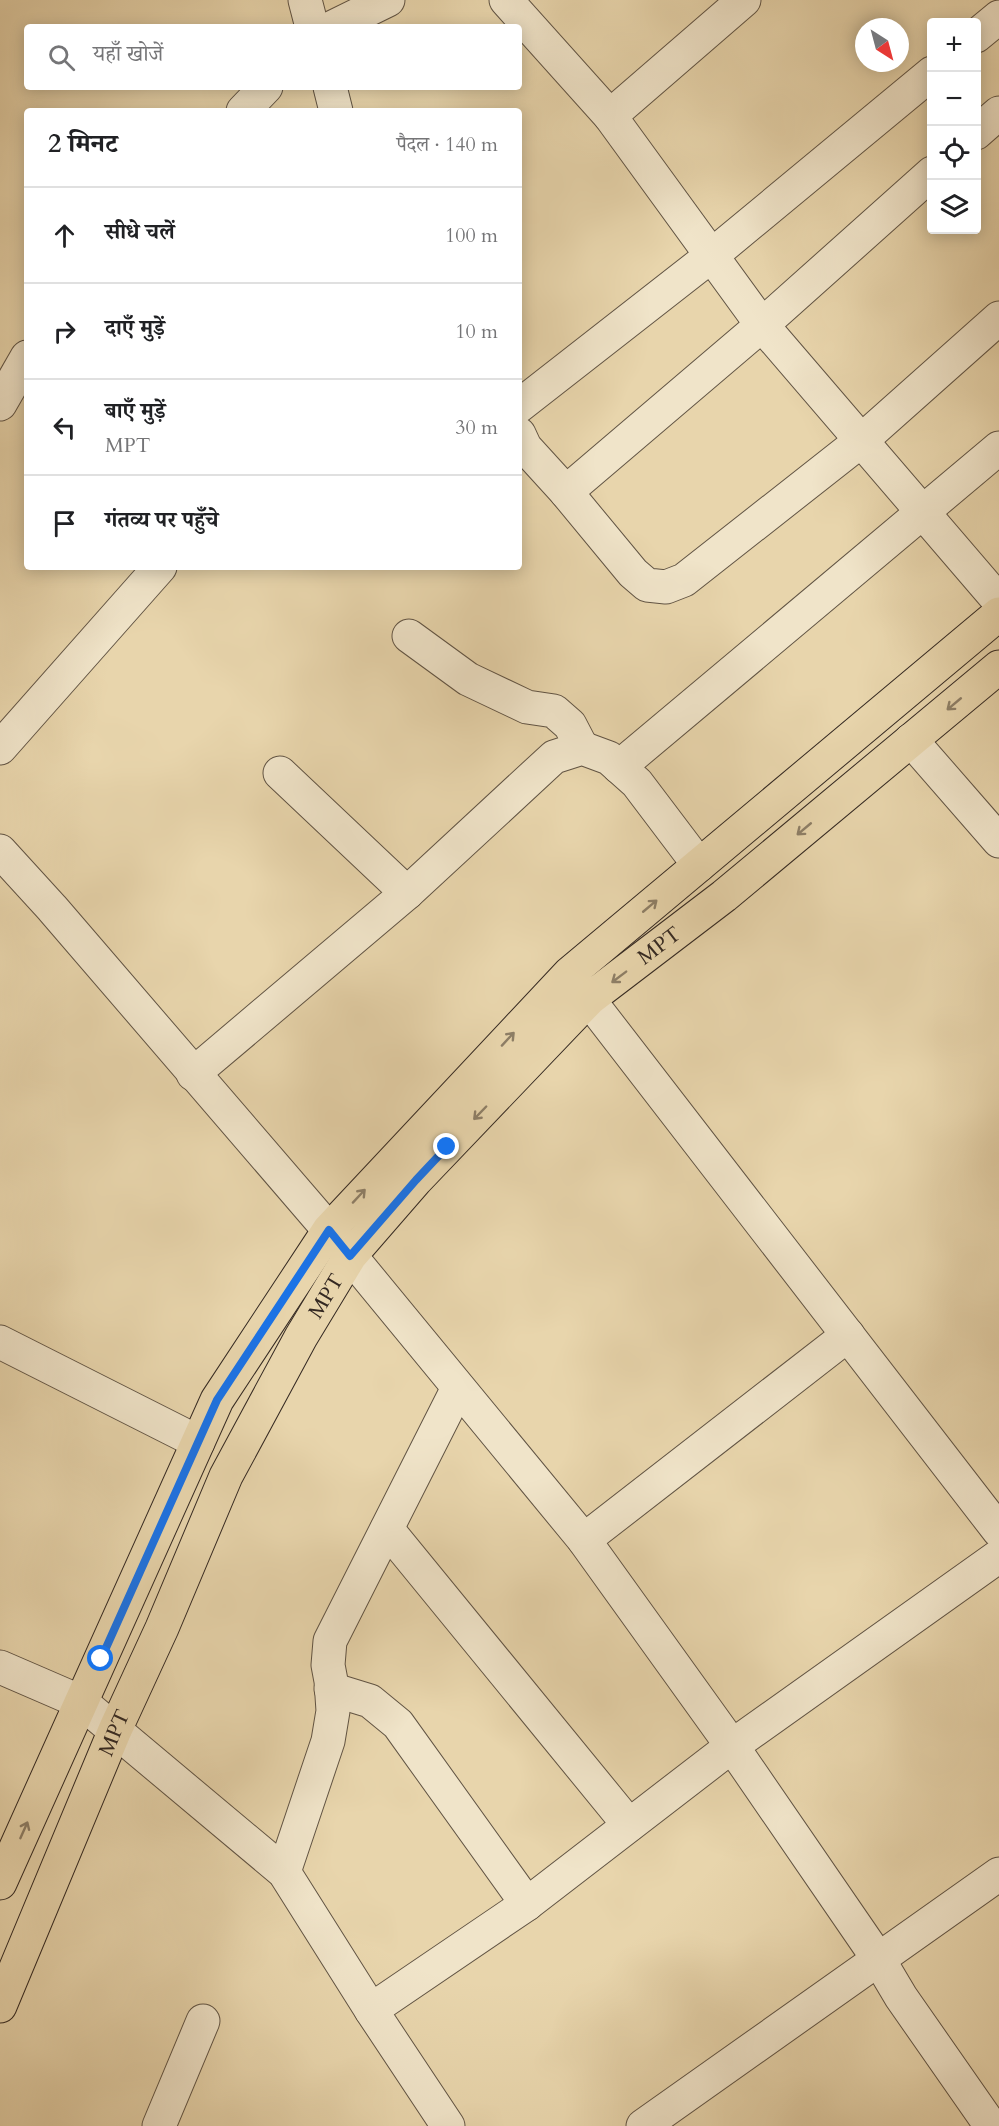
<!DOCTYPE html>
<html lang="hi">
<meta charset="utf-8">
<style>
body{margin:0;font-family:Cardo,"Noto Serif Devanagari",serif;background:#f2f2f2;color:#202124}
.controls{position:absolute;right:18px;top:18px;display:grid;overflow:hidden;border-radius:6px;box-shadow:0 3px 15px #0003}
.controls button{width:54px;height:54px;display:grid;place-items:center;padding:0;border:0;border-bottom:2px solid #e0e0e0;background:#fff;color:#202124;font:30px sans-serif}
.compass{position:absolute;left:855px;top:18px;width:54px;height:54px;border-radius:50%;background:#fff;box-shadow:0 3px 15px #0003;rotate:144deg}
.stop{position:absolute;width:18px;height:18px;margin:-14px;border:4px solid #1a73e8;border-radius:50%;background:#fff}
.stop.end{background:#1a73e8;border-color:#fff;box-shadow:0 2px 6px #0008}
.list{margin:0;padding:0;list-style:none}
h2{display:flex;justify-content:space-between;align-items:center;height:78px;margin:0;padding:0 24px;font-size:26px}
h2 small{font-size:20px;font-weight:400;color:#757577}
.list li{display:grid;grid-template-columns:39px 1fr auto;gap:18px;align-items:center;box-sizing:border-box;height:96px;padding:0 24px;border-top:2px solid #e0e0e0}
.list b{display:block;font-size:22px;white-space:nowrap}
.list p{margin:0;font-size:20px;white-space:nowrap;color:#757577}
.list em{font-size:20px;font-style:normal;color:#757577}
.icon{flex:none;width:33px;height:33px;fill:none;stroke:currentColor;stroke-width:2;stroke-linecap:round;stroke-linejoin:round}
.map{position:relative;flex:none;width:999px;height:2126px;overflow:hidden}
.search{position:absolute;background:#fff;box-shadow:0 3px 15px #0003;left:24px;top:24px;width:498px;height:66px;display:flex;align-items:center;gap:15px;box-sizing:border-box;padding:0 21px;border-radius:6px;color:#757577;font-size:22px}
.panel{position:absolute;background:#fff;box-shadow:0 3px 15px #0003;left:24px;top:108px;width:498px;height:462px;border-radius:6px}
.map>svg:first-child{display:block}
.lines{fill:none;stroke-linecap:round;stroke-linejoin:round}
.minor-casing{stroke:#615444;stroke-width:35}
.major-casing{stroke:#342922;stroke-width:35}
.minor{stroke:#f0e4c9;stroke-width:33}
.major{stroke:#e8d5ac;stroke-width:33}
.oneway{stroke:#8e7f67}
.route{stroke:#1a73e8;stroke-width:8}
.labels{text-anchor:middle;stroke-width:4.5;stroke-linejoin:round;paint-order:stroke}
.street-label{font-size:21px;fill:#342922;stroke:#f0e4c9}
</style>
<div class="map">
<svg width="999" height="2126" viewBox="0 0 999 2126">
<rect width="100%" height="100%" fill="#e8d5ac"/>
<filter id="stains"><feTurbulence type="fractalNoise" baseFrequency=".00333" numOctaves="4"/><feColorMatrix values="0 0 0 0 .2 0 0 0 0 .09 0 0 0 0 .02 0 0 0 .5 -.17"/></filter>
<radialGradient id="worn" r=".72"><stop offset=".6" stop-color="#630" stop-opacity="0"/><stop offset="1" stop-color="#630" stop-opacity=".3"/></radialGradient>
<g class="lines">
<g class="minor-casing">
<g id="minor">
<path d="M305,0L312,27"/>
<path d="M506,0L610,116L762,325L999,601"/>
<path d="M333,27L388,0"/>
<path d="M976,36L999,17"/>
<path d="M330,87L336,111"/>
<path d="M243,111L266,87"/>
<path d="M610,116L744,0"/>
<path d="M976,133L999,113"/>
<path d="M0,404L27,357"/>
<path d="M519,406L711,256L932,73"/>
<path d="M519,434L525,447L566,492L633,573L647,585L666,587L684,580L862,440L999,318"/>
<path d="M566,492L762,325L932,173"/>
<path d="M409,636L468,679L527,707L554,711L570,725L582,748"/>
<path d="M911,740L999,841"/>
<path d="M0,748L160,567"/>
<path d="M619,767L999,448"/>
<path d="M280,773L407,893"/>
<path d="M0,851L52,908L329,1230L584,1540L732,1746L879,1960L901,1997L991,2126"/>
<path d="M572,978L999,1531"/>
<path d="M193,1074L407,893L554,757L582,748L609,758L637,783L699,865"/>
<path d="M0,1342L198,1442"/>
<path d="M387,1529L629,1825"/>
<path d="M584,1540L848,1335"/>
<path d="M0,1667L81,1702L284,1872L371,2010L448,2126"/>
<path d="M331,1689L370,1701L398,1724L527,1904"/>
<path d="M284,1872L328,1741L333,1711L331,1681L328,1665L330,1641L458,1388"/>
<path d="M371,2010L527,1904L732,1746L999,1556"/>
<path d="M159,2126L203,2021"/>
<path d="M643,2126L999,1874"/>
</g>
</g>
<g class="major-casing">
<g id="major">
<path d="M0,1883L217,1400L329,1230L569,974L999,614"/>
<path id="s1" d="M0,2006L115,1730L162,1628L226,1476L301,1337L350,1256L416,1180L589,999L724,896L999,667"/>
</g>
</g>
<use href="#minor" class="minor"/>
<use href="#major" class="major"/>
</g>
<defs><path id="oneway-shaft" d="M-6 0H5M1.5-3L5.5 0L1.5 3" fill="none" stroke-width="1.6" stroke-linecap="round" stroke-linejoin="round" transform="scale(1.5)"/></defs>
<g class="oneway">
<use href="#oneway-shaft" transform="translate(954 704) rotate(140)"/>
<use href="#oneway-shaft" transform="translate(804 829) rotate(140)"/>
<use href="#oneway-shaft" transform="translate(650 906) rotate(-40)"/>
<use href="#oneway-shaft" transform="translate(619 977) rotate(143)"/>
<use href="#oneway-shaft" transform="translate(508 1039) rotate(-47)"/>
<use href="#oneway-shaft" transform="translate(480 1113) rotate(134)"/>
<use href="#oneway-shaft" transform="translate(359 1196) rotate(-47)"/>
<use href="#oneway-shaft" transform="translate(24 1830) rotate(-66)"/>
</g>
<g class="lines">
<path class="route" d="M101,1659L217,1400L329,1230L350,1256L416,1180L447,1147"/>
</g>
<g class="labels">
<g class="street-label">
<text dy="7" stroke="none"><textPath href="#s1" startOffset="1268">MPT</textPath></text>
<text dy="7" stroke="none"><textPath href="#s1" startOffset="782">MPT</textPath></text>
<text dy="7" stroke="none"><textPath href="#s1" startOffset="296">MPT</textPath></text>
</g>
</g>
<rect width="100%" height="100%" filter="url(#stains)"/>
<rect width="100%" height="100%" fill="url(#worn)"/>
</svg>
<div class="controls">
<button>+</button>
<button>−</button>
<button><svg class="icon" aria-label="locate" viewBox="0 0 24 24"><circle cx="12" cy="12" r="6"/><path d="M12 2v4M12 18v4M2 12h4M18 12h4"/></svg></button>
<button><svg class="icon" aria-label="layers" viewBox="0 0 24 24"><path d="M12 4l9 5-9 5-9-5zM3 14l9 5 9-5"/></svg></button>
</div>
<svg class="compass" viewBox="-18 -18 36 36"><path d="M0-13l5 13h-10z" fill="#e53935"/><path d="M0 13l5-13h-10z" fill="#757577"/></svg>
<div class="stop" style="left:101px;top:1659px"></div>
<div class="stop end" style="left:447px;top:1147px"></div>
<div class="search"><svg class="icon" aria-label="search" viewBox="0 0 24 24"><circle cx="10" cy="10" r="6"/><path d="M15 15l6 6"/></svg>यहाँ खोजें</div>
<section class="panel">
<h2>2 मिनट<small>पैदल · 140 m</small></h2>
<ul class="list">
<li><svg class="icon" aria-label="ahead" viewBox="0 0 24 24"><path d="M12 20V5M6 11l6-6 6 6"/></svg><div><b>सीधे चलें</b></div><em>100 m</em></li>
<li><svg class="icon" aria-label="right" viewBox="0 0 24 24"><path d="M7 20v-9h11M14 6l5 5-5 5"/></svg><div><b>दाएँ मुड़ें</b></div><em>10 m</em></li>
<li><svg class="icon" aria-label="left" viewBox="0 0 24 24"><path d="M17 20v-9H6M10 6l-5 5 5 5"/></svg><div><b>बाएँ मुड़ें</b><p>MPT</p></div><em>30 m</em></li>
<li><svg class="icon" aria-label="arrive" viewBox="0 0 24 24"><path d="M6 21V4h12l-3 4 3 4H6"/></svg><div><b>गंतव्य पर पहुँचे</b></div></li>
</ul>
</section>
</div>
